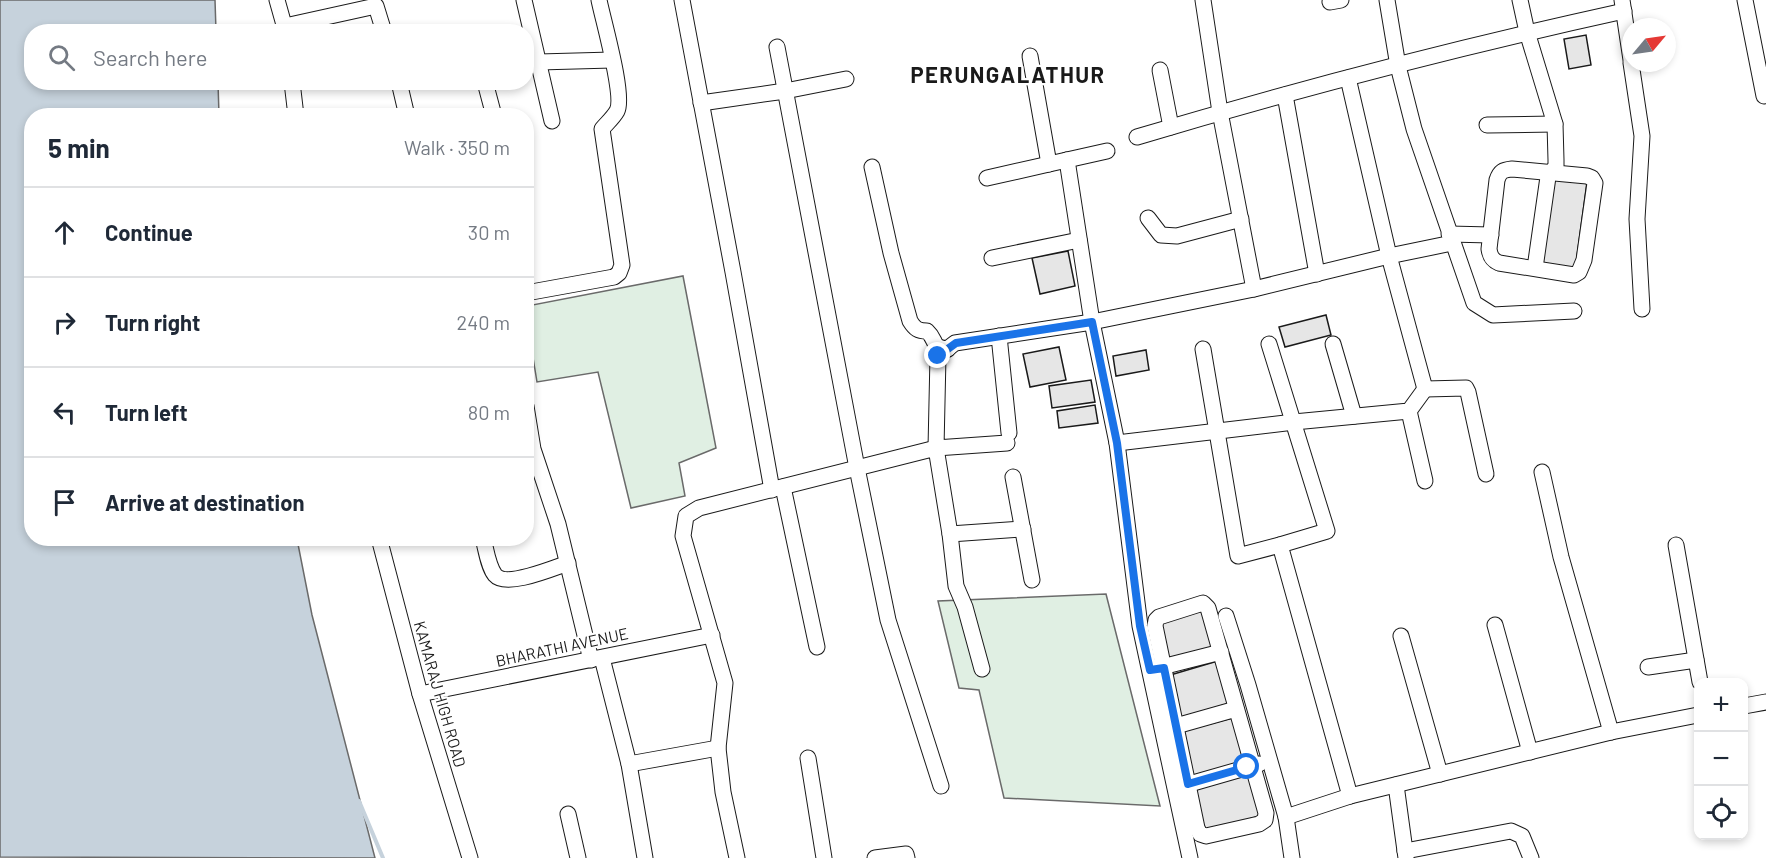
<!DOCTYPE html>
<meta charset="utf-8">
<style>
body{margin:0;font-family:Barlow,sans-serif;background:#f6f6f7;color:#1f2937}
.controls{position:absolute;right:18px;bottom:18px;display:grid;overflow:hidden;border-radius:12px;box-shadow:0 3px 9px #0003}
.controls button{width:54px;height:54px;display:grid;place-items:center;padding:0;border:0;border-bottom:2px solid #e0e1e3;background:#fff;color:#1f2937;font:30px sans-serif}
.compass{position:absolute;left:1622px;top:18px;width:54px;height:54px;border-radius:50%;background:#fff;box-shadow:0 3px 9px #0003;rotate:61deg}
.stop{position:absolute;width:18px;height:18px;margin:-14px;border:4px solid #1a73e8;border-radius:50%;background:#fff}
.stop.end{background:#1a73e8;border-color:#fff;box-shadow:0 2px 6px #0008}
.list{margin:0;padding:0;list-style:none}
h2{display:flex;justify-content:space-between;align-items:center;height:78px;margin:0;padding:0 24px;font-size:26px}
h2 small{font-size:20px;font-weight:400;color:#747a83}
.list li{display:grid;grid-template-columns:39px 1fr auto;gap:18px;align-items:center;box-sizing:border-box;height:90px;padding:0 24px;border-top:2px solid #e0e1e3}
.list b{display:block;font-size:22px;white-space:nowrap}
.list em{font-size:20px;font-style:normal;color:#747a83}
.icon{flex:none;width:33px;height:33px;fill:none;stroke:currentColor;stroke-width:2;stroke-linecap:round;stroke-linejoin:round}
.map{position:relative;flex:none;width:1766px;height:858px;overflow:hidden}
.search{position:absolute;background:#fff;box-shadow:0 3px 9px #0003;left:24px;top:24px;width:510px;height:66px;display:flex;align-items:center;gap:15px;box-sizing:border-box;padding:0 21px;border-radius:24px;color:#747a83;font-size:22px}
.panel{position:absolute;background:#fff;box-shadow:0 3px 9px #0003;left:24px;top:108px;width:510px;height:438px;border-radius:24px}
.map>svg:first-child{display:block}
.green{fill:#e0efe3;stroke:#6a6a6a;stroke-width:1.5}
.water{fill:#c6d2dc;stroke:#6a6a6a;stroke-width:1.5}
.lines{fill:none;stroke-linecap:round;stroke-linejoin:round}
.stream{stroke:#c6d2dc;stroke-width:4}
.building{fill:#e6e6e6;stroke:#1a1a1a;stroke-width:1.5}
.minor-casing{stroke:#1a1a1a;stroke-width:17}
.minor{stroke:#fff;stroke-width:15}
.route{stroke:#1a73e8;stroke-width:8}
.labels{text-anchor:middle;stroke-width:4.5;stroke-linejoin:round;paint-order:stroke}
.street-label{font-size:16px;fill:#1a1a1a;stroke:#fff}
.district-label{font-size:22px;font-weight:bold;letter-spacing:1.5px;fill:#1a1a1a;stroke:#fff}
</style>
<div class="map">
<svg width="1766" height="858" viewBox="0 0 1766 858">
<rect width="100%" height="100%" fill="#fff"/>
<g class="green">
<path d="M683,276L716,448L679,463L685,496L631,508L598,372L537,382L527,321V306Z"/>
<path d="M1106,594L1160,806L1004,798L979,690L959,688L938,601Z"/>
</g>
<path class="water" d="M0,0H215L216,31L32,32V82L218,83L219,115L32,116V538L297,539L312,615L375,858L0,857Z"/>
<g class="lines">
<path class="stream" d="M359,801L383,858"/>
</g>
<g class="building">
<path d="M1586,35L1591,65L1569,69L1564,39Z"/>
<path d="M1552,176L1587,182L1575,271L1540,266Z"/>
<path d="M1068,251L1075,286L1040,294L1032,258Z"/>
<path d="M1326,315L1331,335L1285,347L1279,327Z"/>
<path d="M1059,347L1066,380L1030,387L1023,354Z"/>
<path d="M1146,350L1149,370L1116,376L1113,356Z"/>
<path d="M1091,380L1095,402L1052,408L1049,386Z"/>
<path d="M1095,405L1098,423L1059,428L1057,411Z"/>
<path d="M1206,610L1216,650L1166,663L1156,623Z"/>
<path d="M1221,660L1234,702L1179,718L1167,676Z"/>
<path d="M1236,717L1248,761L1191,777L1179,732Z"/>
<path d="M1251,772L1263,815L1204,832L1191,789Z"/>
</g>
<g class="lines">
<g class="minor-casing">
<g id="minor">
<path d="M277,0L286,32"/>
<path d="M524,0L552,121"/>
<path d="M682,0L733,272L772,490"/>
<path d="M1203,0L1220,112L1254,289"/>
<path d="M1387,0L1398,66L1414,129L1474,303L1493,315L1574,311"/>
<path d="M1520,0L1527,32L1555,124L1556,160V166L1548,177L1535,268"/>
<path d="M1622,0L1631,60"/>
<path d="M1745,0L1764,96"/>
<path d="M1330,2L1341,0"/>
<path d="M285,26L376,6L384,32"/>
<path d="M777,47L857,468L888,620L941,786"/>
<path d="M1030,56L1049,164L1107,151"/>
<path d="M539,62L612,60"/>
<path d="M1631,63L1642,136L1637,219L1642,309"/>
<path d="M1160,70L1171,127"/>
<path d="M292,82L296,116"/>
<path d="M399,82L407,116"/>
<path d="M485,82L494,116"/>
<path d="M1285,95L1317,274"/>
<path d="M701,103L785,91L846,79"/>
<path d="M1487,125L1555,124"/>
<path d="M1137,137C1298,89 1460,47 1624,11"/>
<path d="M1067,160L1092,322L1117,443L1140,626L1190,858"/>
<path d="M872,167L891,253L910,321C915,329 918,331 927,331C938,341 930,347 948,349"/>
<path d="M1512,169L1587,176L1592,178L1595,183L1584,260L1579,272L1574,275L1499,263C1492,260 1490,256 1489,249L1497,180C1500,171 1503,170 1512,169Z"/>
<path d="M987,178L1049,164"/>
<path d="M1148,218L1161,235L1177,236L1241,219"/>
<path d="M1449,234L1491,235"/>
<path d="M992,258L1079,240"/>
<path d="M526,293L614,277L619,273L622,265L602,129C606,124 613,118 617,111C625,96 603,20 599,0"/>
<path d="M999,336L1009,433"/>
<path d="M1269,344L1327,531L1280,545L1350,796"/>
<path d="M1333,344L1354,416"/>
<path d="M1203,349L1238,556L1280,545"/>
<path d="M1425,389L1389,256L1452,243"/>
<path d="M1425,389L1466,388L1468,392L1486,474"/>
<path d="M526,406L533,449L558,524L591,660"/>
<path d="M1409,411L1425,481"/>
<path d="M1007,443L936,448L938,356L955,343L1092,322L1254,289L1389,256L1348,78"/>
<path d="M1117,443L1294,422L1409,411L1425,389"/>
<path d="M1542,472L1561,557L1611,732"/>
<path d="M1013,477L1032,580"/>
<path d="M783,487L817,647"/>
<path d="M950,534L1023,529"/>
<path d="M379,538L420,694L470,858"/>
<path d="M483,538C486,549 488,566 495,575C506,588 553,568 568,563"/>
<path d="M1676,545L1700,682"/>
<path d="M1203,603L1208,608L1266,813L1265,820L1259,824L1206,836L1200,834L1197,828L1155,626L1156,620L1159,617Z"/>
<path d="M1226,616L1248,685L1286,817L1292,858"/>
<path d="M1495,625L1530,752"/>
<path d="M1401,636L1440,774"/>
<path d="M602,658L629,764L645,858"/>
<path d="M1648,667L1696,660"/>
<path d="M1154,669L1221,652"/>
<path d="M420,694L712,635"/>
<path d="M1744,706L1766,702"/>
<path d="M1176,726L1236,709"/>
<path d="M808,758L824,858"/>
<path d="M629,764L718,748"/>
<path d="M1396,785L1406,858"/>
<path d="M1179,787L1259,764"/>
<path d="M568,814L578,858"/>
<path d="M1286,817L1350,796L1611,732L1698,715"/>
<path d="M1405,851L1511,831L1522,836L1531,858"/>
<path d="M737,858L723,792L718,748L725,683L683,536L686,516L699,508L936,448L950,534L956,586L965,607L982,669"/>
<path d="M875,858L906,854L907,858"/>
</g>
</g>
<use href="#minor" class="minor"/>
</g>
<g class="lines">
<path class="route" d="M938,356L956,343L1092,322L1117,443L1140,626L1150,670L1164,668L1188,784L1247,767"/>
</g>
<g class="labels">
<g class="street-label">
<text transform="translate(562 647) rotate(-12)" y="6">BHARATHI AVENUE</text>
<text transform="translate(440 694) rotate(74)" y="6">KAMARAJ HIGH ROAD</text>
</g>
<g class="district-label">
<text x="1008" y="83">PERUNGALATHUR</text>
</g>
</g>
</svg>
<div class="controls">
<button>+</button>
<button>−</button>
<button><svg class="icon" aria-label="locate" viewBox="0 0 24 24"><circle cx="12" cy="12" r="6"/><path d="M12 2v4M12 18v4M2 12h4M18 12h4"/></svg></button>
</div>
<svg class="compass" viewBox="-18 -18 36 36"><path d="M0-13l5 13h-10z" fill="#e53935"/><path d="M0 13l5-13h-10z" fill="#747a83"/></svg>
<div class="stop" style="left:1247px;top:767px"></div>
<div class="stop end" style="left:938px;top:356px"></div>
<div class="search"><svg class="icon" aria-label="search" viewBox="0 0 24 24"><circle cx="10" cy="10" r="6"/><path d="M15 15l6 6"/></svg>Search here</div>
<section class="panel">
<h2>5 min<small>Walk · 350 m</small></h2>
<ul class="list">
<li><svg class="icon" aria-label="ahead" viewBox="0 0 24 24"><path d="M12 20V5M6 11l6-6 6 6"/></svg><div><b>Continue</b></div><em>30 m</em></li>
<li><svg class="icon" aria-label="right" viewBox="0 0 24 24"><path d="M7 20v-9h11M14 6l5 5-5 5"/></svg><div><b>Turn right</b></div><em>240 m</em></li>
<li><svg class="icon" aria-label="left" viewBox="0 0 24 24"><path d="M17 20v-9H6M10 6l-5 5 5 5"/></svg><div><b>Turn left</b></div><em>80 m</em></li>
<li><svg class="icon" aria-label="arrive" viewBox="0 0 24 24"><path d="M6 21V4h12l-3 4 3 4H6"/></svg><div><b>Arrive at destination</b></div></li>
</ul>
</section>
</div>
